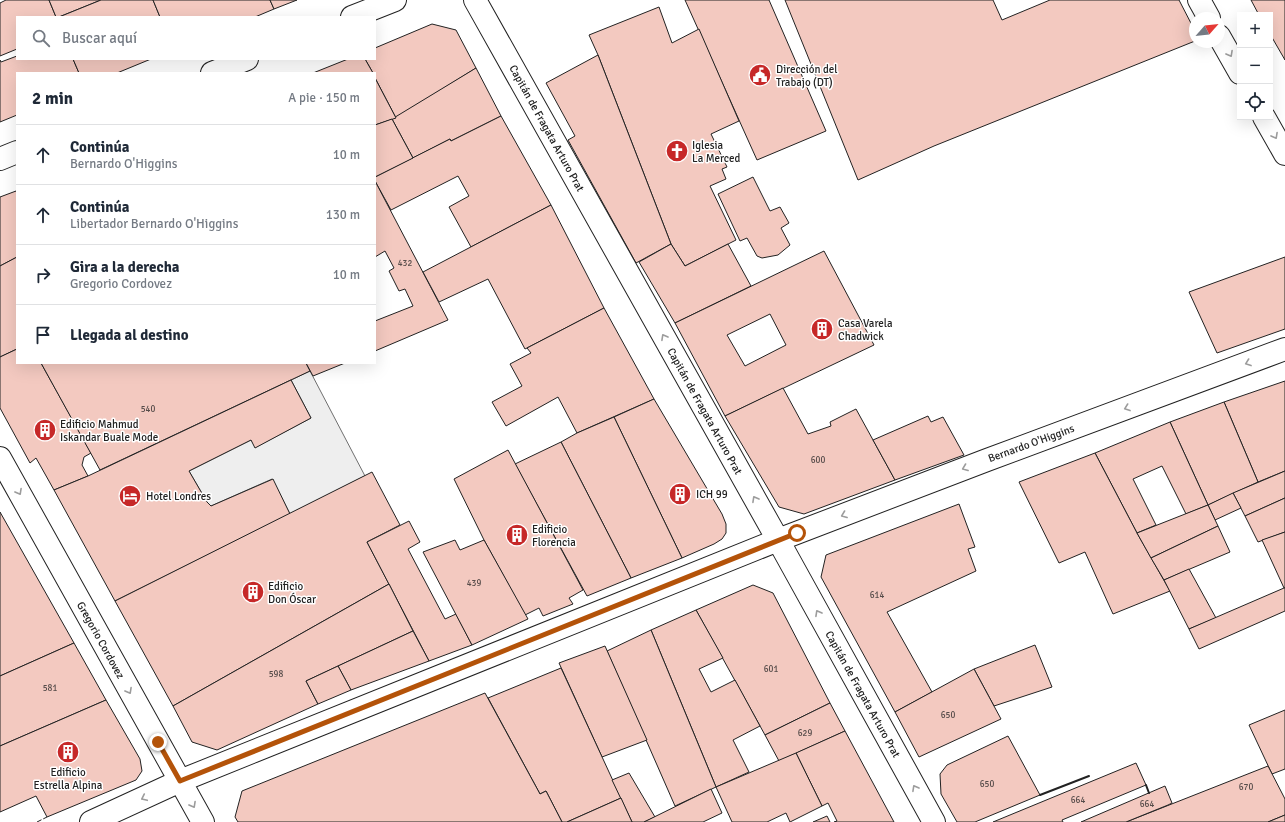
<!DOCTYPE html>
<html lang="es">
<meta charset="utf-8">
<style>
body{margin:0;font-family:Signika,sans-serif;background:#f6f6f7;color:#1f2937}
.controls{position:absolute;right:12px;top:12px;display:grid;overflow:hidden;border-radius:0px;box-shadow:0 4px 16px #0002}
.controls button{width:36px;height:36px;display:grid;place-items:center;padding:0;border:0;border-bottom:1px solid #e0e1e3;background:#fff;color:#1f2937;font:20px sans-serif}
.compass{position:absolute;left:1189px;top:12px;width:36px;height:36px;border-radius:50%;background:#fff;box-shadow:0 4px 16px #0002;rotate:63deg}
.stop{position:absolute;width:12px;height:12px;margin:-9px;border:3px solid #b45309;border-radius:50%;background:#fff}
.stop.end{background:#b45309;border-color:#fff;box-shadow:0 1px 4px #0008}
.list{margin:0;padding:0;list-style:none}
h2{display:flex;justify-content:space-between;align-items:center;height:52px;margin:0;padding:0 16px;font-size:17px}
h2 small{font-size:13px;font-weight:400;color:#747a83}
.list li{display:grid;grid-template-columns:26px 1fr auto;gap:12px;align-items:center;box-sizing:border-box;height:60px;padding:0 16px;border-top:1px solid #e0e1e3}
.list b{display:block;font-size:15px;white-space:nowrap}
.list p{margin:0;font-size:13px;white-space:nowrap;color:#747a83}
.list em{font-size:13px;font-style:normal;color:#747a83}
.icon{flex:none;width:22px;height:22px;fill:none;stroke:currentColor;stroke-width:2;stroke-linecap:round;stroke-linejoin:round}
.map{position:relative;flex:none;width:1285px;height:822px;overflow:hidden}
.search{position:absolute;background:#fff;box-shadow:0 4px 16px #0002;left:16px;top:16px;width:360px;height:44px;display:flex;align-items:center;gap:10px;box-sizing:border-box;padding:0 14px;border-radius:0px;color:#747a83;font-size:15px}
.panel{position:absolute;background:#fff;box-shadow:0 4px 16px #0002;left:16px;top:72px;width:360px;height:292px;border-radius:0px}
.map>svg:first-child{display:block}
.green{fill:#eee;stroke:#6f6f6f}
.building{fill:#f3c9c0;stroke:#222;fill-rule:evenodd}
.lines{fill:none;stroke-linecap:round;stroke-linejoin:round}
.minor-casing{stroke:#222;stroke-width:24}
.tertiary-casing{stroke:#222;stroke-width:24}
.minor{stroke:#fff;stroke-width:22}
.tertiary{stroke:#fff;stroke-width:22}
.fence{stroke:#222;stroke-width:1;stroke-dasharray:5 2;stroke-linecap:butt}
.wall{stroke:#222;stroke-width:2}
.oneway{stroke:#9c9c9c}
.route{stroke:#b45309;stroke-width:5}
.labels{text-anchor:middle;stroke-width:3;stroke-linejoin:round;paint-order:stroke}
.number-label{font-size:9px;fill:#564c4a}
.poi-label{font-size:11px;fill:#222;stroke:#fff;text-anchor:start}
.street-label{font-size:11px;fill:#222;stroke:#fff}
</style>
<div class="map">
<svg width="1285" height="822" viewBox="0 0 1285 822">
<rect width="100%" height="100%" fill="#fff"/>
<path class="green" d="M310,371L365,476L290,514L272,479L211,506L207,502L189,471L251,440L256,447L311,418L291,380Z"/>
<g class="building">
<path d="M6,0H49L56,17H17V49L0,56V3Z"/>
<path d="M49,0H101L59,17H56Z"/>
<path d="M101,0H153L160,17H59Z"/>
<path d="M153,0H270L274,9L255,17H160Z"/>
<path d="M270,0H297L274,9Z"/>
<path d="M685,0H769L826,131L757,160Z"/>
<path d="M785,0H993L1002,20L1050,0H1179L1195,31V41L934,146L858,180Z"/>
<path d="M1251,0H1285V60L1270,34V15H1259Z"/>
<path d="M659,7L672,43L699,29L739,121L711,134L727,167L722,169L726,179L710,186L736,240L685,266L671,244L598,55L589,35Z"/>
<path d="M432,24L456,30L476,68L396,118L375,78V73H373L365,59H375V48Z"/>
<path d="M598,55L671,244L636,263L568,140L575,136L546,83Z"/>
<path d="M17,56V59H73L79,73H17V115L0,122V60L1,62Z"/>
<path d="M73,59H151L117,73H79Z"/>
<path d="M348,59H365L373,73H313Z"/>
<path d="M476,68L501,116L451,141L450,139L413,158L392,119Z"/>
<path d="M375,78L396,118L375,125Z"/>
<path d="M501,116L551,205L471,247L449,207L469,196L458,176L391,210L375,181V177L450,139L451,141Z"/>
<path d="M392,119L413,158L375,177V125Z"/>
<path d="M753,177L770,211L780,207L789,223L781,228L790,245L778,255L762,258L757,256L747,238L740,241L718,194Z"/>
<path d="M375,181L448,320L375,351V321L413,306L405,289L399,291L389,271L394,268L385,251L375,257Z"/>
<path d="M16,191L17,194V257L0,266V197Z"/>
<path d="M551,205L604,308L525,349L488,279L439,302L423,272Z"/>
<path d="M671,244L685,266L728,244L751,286L675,323L639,262Z"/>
<path d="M824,251L874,345L725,416L675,323ZM770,314L786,345L745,366L727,335Z"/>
<path d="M17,257V349L0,357V266Z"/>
<path d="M1285,257V329L1217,353L1189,292Z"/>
<path d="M604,308L654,399L577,433L558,397L506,426L492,402L522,386L510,364L531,353L527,348Z"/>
<path d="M17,349V363H41L91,453L84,457L82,465L88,476L54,490L36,458L30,463L0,408V357Z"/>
<path d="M41,363H306L310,371L100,470Z"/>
<path d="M306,363H345L313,376Z"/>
<path d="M291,380L311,418L255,448L251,440L189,471L207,502L211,506L273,479L290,514L115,601L54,490L88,476Z"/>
<path d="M1285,381V471L1258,482L1224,402Z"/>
<path d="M783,388L808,434L831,426L830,422L856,409L895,480L804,514L779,507L725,416Z"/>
<path d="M654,399L722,514L726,524V533L722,539L714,544L682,558L614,417Z"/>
<path d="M1224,402L1258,482L1208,505L1170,422Z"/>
<path d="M928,416L931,422L943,417L964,455L895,480L873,440Z"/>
<path d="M614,417L682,558L631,578L561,442L577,433Z"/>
<path d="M1170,422L1208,505L1186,514L1162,466L1133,479L1156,525L1137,533L1095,453Z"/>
<path d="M561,442L631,578L587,596L515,464Z"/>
<path d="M508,450L583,590L569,598L573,604L543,616L539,608L525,615L484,540L454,479Z"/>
<path d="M1095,453L1137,533L1170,591L1113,614L1085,552L1059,563L1019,482Z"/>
<path d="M1285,471V498L1245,516L1233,493Z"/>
<path d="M372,472L400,525L367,542L389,584L173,706L115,601Z"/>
<path d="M1233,493L1241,508L1215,520L1208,505Z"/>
<path d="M1285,498V532L1258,542L1245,516Z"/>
<path d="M959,504L975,547L968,549L976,571L887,612L932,692L895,712L821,577L826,555Z"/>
<path d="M1208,505L1218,526L1151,558L1137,533Z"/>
<path d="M0,512L74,643L0,676Z"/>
<path d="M409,521L420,542L408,549L445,619L456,614L472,645L429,661L367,542Z"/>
<path d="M1218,526L1230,552L1164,580L1151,558Z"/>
<path d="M1285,532V588H1284L1262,540Z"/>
<path d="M455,540L460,550L484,540L528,619L472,645L423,552Z"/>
<path d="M1189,569L1216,618L1189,629L1164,580Z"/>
<path d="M389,584L413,631L306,681L318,704L217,750L192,742L173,706Z"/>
<path d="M753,585L773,593L830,703L765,735L696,610Z"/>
<path d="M1284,588H1285V611L1199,649L1189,629Z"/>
<path d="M696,610L723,658L699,669L711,692L735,680L760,726L733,740L749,772L716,787L651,630Z"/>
<path d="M651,630L716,787L675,806L607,651Z"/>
<path d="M413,631L429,661L351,690L338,666Z"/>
<path d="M74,643L106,700L0,746V676Z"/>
<path d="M1035,645L1052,687L994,706L974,669Z"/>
<path d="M605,646L647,740L602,757L559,663Z"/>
<path d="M338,666L351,690L318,704L306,681Z"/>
<path d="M561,668L621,798L567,822H562L546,791L540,794L488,698Z"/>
<path d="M974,669L1001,719L919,757L895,712Z"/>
<path d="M485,693L540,794L546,791L562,822H238L235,817L242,791Z"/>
<path d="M106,700L140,759L142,771L136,780L47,817L36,796L0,812V746Z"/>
<path d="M830,703L845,731L779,761L765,735Z"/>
<path d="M1285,710V769L1272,774L1249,725Z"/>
<path d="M845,731L894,822H834L837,821L828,803L822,806L796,753Z"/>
<path d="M1008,736L1040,795L975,822H957L941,794L940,774L947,765Z"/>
<path d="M796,753L822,806L790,822L786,813L767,822H732L716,787Z"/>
<path d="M1136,763L1146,785L1062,820L1063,822H993Z"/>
<path d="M1268,766L1285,799V815L1268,822H1126Z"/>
<path d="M629,773L655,817L644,822H632L612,780Z"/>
<path d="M1165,786L1172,803L1168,805L1126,822H1081Z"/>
<path d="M711,789L722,813L703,822H644Z"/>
<path d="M621,798L632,822H567Z"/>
<path d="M1285,815V822H1268Z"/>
<path d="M827,816L830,822H813Z"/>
</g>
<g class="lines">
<g class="minor-casing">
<g id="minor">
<path d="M475,0L778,540L934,822"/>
<path d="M352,17L395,0"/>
<path d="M212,73L247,59"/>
<path d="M0,159L17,152"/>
<path d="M0,458L203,822"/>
<path d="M91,822L180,781L778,540L987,460L1285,349"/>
</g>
</g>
<g class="tertiary-casing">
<g id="tertiary">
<path d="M1199,0L1209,18"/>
<path d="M1219,36L1240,73"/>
<path d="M1264,117L1285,154"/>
</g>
</g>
<use href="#minor" class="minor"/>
<use href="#tertiary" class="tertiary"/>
<path class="fence" d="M37,822L47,817"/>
<g class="wall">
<path d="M1146,785L1149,793"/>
<path d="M1040,795L1089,776"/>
</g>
</g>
<defs><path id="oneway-chevron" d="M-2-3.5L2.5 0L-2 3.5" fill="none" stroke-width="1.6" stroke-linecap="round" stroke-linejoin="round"/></defs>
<g class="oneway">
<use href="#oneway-chevron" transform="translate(1230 54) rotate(61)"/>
<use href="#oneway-chevron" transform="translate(1275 136) rotate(61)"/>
<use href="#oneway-chevron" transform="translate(664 337) rotate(-119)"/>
<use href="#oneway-chevron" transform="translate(1248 363) rotate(160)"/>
<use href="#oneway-chevron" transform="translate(1127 408) rotate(160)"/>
<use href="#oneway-chevron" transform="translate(965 468) rotate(159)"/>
<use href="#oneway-chevron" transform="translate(19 492) rotate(61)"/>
<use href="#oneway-chevron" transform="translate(755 499) rotate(-119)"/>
<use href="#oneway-chevron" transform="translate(844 515) rotate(159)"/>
<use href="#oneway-chevron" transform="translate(818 613) rotate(-119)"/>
<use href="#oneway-chevron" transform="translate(129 691) rotate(61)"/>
<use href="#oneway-chevron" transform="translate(915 788) rotate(-119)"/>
<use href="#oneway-chevron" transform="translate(144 798) rotate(155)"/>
<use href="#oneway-chevron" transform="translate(193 805) rotate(61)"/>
</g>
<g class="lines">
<path class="route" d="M158,742L180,781L797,533"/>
</g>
<defs>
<g id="civic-disc" transform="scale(1.15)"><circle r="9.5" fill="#c62828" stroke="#fff"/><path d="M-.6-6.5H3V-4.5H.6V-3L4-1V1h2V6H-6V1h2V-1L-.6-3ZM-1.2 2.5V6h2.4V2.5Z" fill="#fff"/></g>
<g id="church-disc" transform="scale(1.15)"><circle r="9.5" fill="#c62828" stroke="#fff"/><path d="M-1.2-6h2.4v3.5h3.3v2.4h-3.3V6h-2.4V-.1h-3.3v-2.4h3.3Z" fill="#fff"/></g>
<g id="building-disc" transform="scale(1.15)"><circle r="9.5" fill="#c62828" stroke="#fff"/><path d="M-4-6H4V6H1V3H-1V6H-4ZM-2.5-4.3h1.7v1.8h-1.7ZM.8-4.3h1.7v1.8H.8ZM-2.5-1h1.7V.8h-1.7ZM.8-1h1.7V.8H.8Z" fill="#fff"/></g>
<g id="hotel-disc" transform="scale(1.15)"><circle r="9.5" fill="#c62828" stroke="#fff"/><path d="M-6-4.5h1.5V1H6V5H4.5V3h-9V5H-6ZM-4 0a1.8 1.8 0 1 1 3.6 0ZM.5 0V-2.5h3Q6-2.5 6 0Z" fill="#fff"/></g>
</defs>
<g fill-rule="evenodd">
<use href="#civic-disc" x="760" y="75"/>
<use href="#church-disc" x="677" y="151"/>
<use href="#building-disc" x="822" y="329"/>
<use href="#building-disc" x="45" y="430"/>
<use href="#building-disc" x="680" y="494"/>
<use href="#hotel-disc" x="130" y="496"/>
<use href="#building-disc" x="517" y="535"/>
<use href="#building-disc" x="253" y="592"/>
<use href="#building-disc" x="68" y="752"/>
</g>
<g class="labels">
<g class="number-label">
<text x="405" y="266">432</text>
<text x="148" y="412">540</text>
<text x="818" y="463">600</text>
<text x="474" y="586">439</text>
<text x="877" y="598">614</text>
<text x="771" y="672">601</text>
<text x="276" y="677">598</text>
<text x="50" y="691">581</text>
<text x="948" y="718">650</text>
<text x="805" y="736">629</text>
<text x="987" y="787">650</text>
<text x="1246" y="790">670</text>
<text x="1078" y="803">664</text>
<text x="1147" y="807">664</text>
</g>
<g class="poi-label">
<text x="776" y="73">Dirección del<tspan x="776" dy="13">Trabajo (DT)</tspan></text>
<text x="692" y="149">Iglesia<tspan x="692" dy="13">La Merced</tspan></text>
<text x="838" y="327">Casa Varela<tspan x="838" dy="13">Chadwick</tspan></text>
<text x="60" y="428">Edificio Mahmud<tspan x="60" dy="13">Iskandar Buale Mode</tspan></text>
<text x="696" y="498">ICH 99</text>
<text x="146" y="500">Hotel Londres</text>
<text x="532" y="533">Edificio<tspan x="532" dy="13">Florencia</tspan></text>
<text x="268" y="590">Edificio<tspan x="268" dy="13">Don Óscar</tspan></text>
<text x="68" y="776" text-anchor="middle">Edificio<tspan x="68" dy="13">Estrella Alpina</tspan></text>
</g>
<g class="street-label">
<text transform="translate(547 128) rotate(61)" y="4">Capitán de Fragata Arturo Prat</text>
<text transform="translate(705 411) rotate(61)" y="4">Capitán de Fragata Arturo Prat</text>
<text transform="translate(1031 443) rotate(-20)" y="4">Bernardo O'Higgins</text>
<text transform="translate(101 640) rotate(61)" y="4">Gregorio Cordovez</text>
<text transform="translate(863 694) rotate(61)" y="4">Capitán de Fragata Arturo Prat</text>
</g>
</g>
</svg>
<div class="controls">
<button>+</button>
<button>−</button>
<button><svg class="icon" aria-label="locate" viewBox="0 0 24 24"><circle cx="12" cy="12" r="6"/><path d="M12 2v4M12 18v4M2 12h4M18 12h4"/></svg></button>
</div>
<svg class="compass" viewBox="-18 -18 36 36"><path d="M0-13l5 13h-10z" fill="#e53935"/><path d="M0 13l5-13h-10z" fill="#747a83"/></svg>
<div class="stop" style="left:797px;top:533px"></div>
<div class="stop end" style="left:158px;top:742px"></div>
<div class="search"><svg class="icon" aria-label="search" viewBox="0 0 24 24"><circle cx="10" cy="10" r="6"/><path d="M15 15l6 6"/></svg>Buscar aquí</div>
<section class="panel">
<h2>2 min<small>A pie · 150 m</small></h2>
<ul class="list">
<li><svg class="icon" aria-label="ahead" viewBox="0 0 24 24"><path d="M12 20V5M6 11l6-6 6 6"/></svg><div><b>Continúa</b><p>Bernardo O'Higgins</p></div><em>10 m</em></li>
<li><svg class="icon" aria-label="ahead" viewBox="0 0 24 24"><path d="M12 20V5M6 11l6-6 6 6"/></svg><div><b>Continúa</b><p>Libertador Bernardo O'Higgins</p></div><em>130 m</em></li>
<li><svg class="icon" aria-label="right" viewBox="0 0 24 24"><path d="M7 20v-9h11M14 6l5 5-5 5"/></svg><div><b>Gira a la derecha</b><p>Gregorio Cordovez</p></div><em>10 m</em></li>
<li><svg class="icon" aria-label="arrive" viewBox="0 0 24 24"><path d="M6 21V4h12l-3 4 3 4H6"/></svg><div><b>Llegada al destino</b></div></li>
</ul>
</section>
</div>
